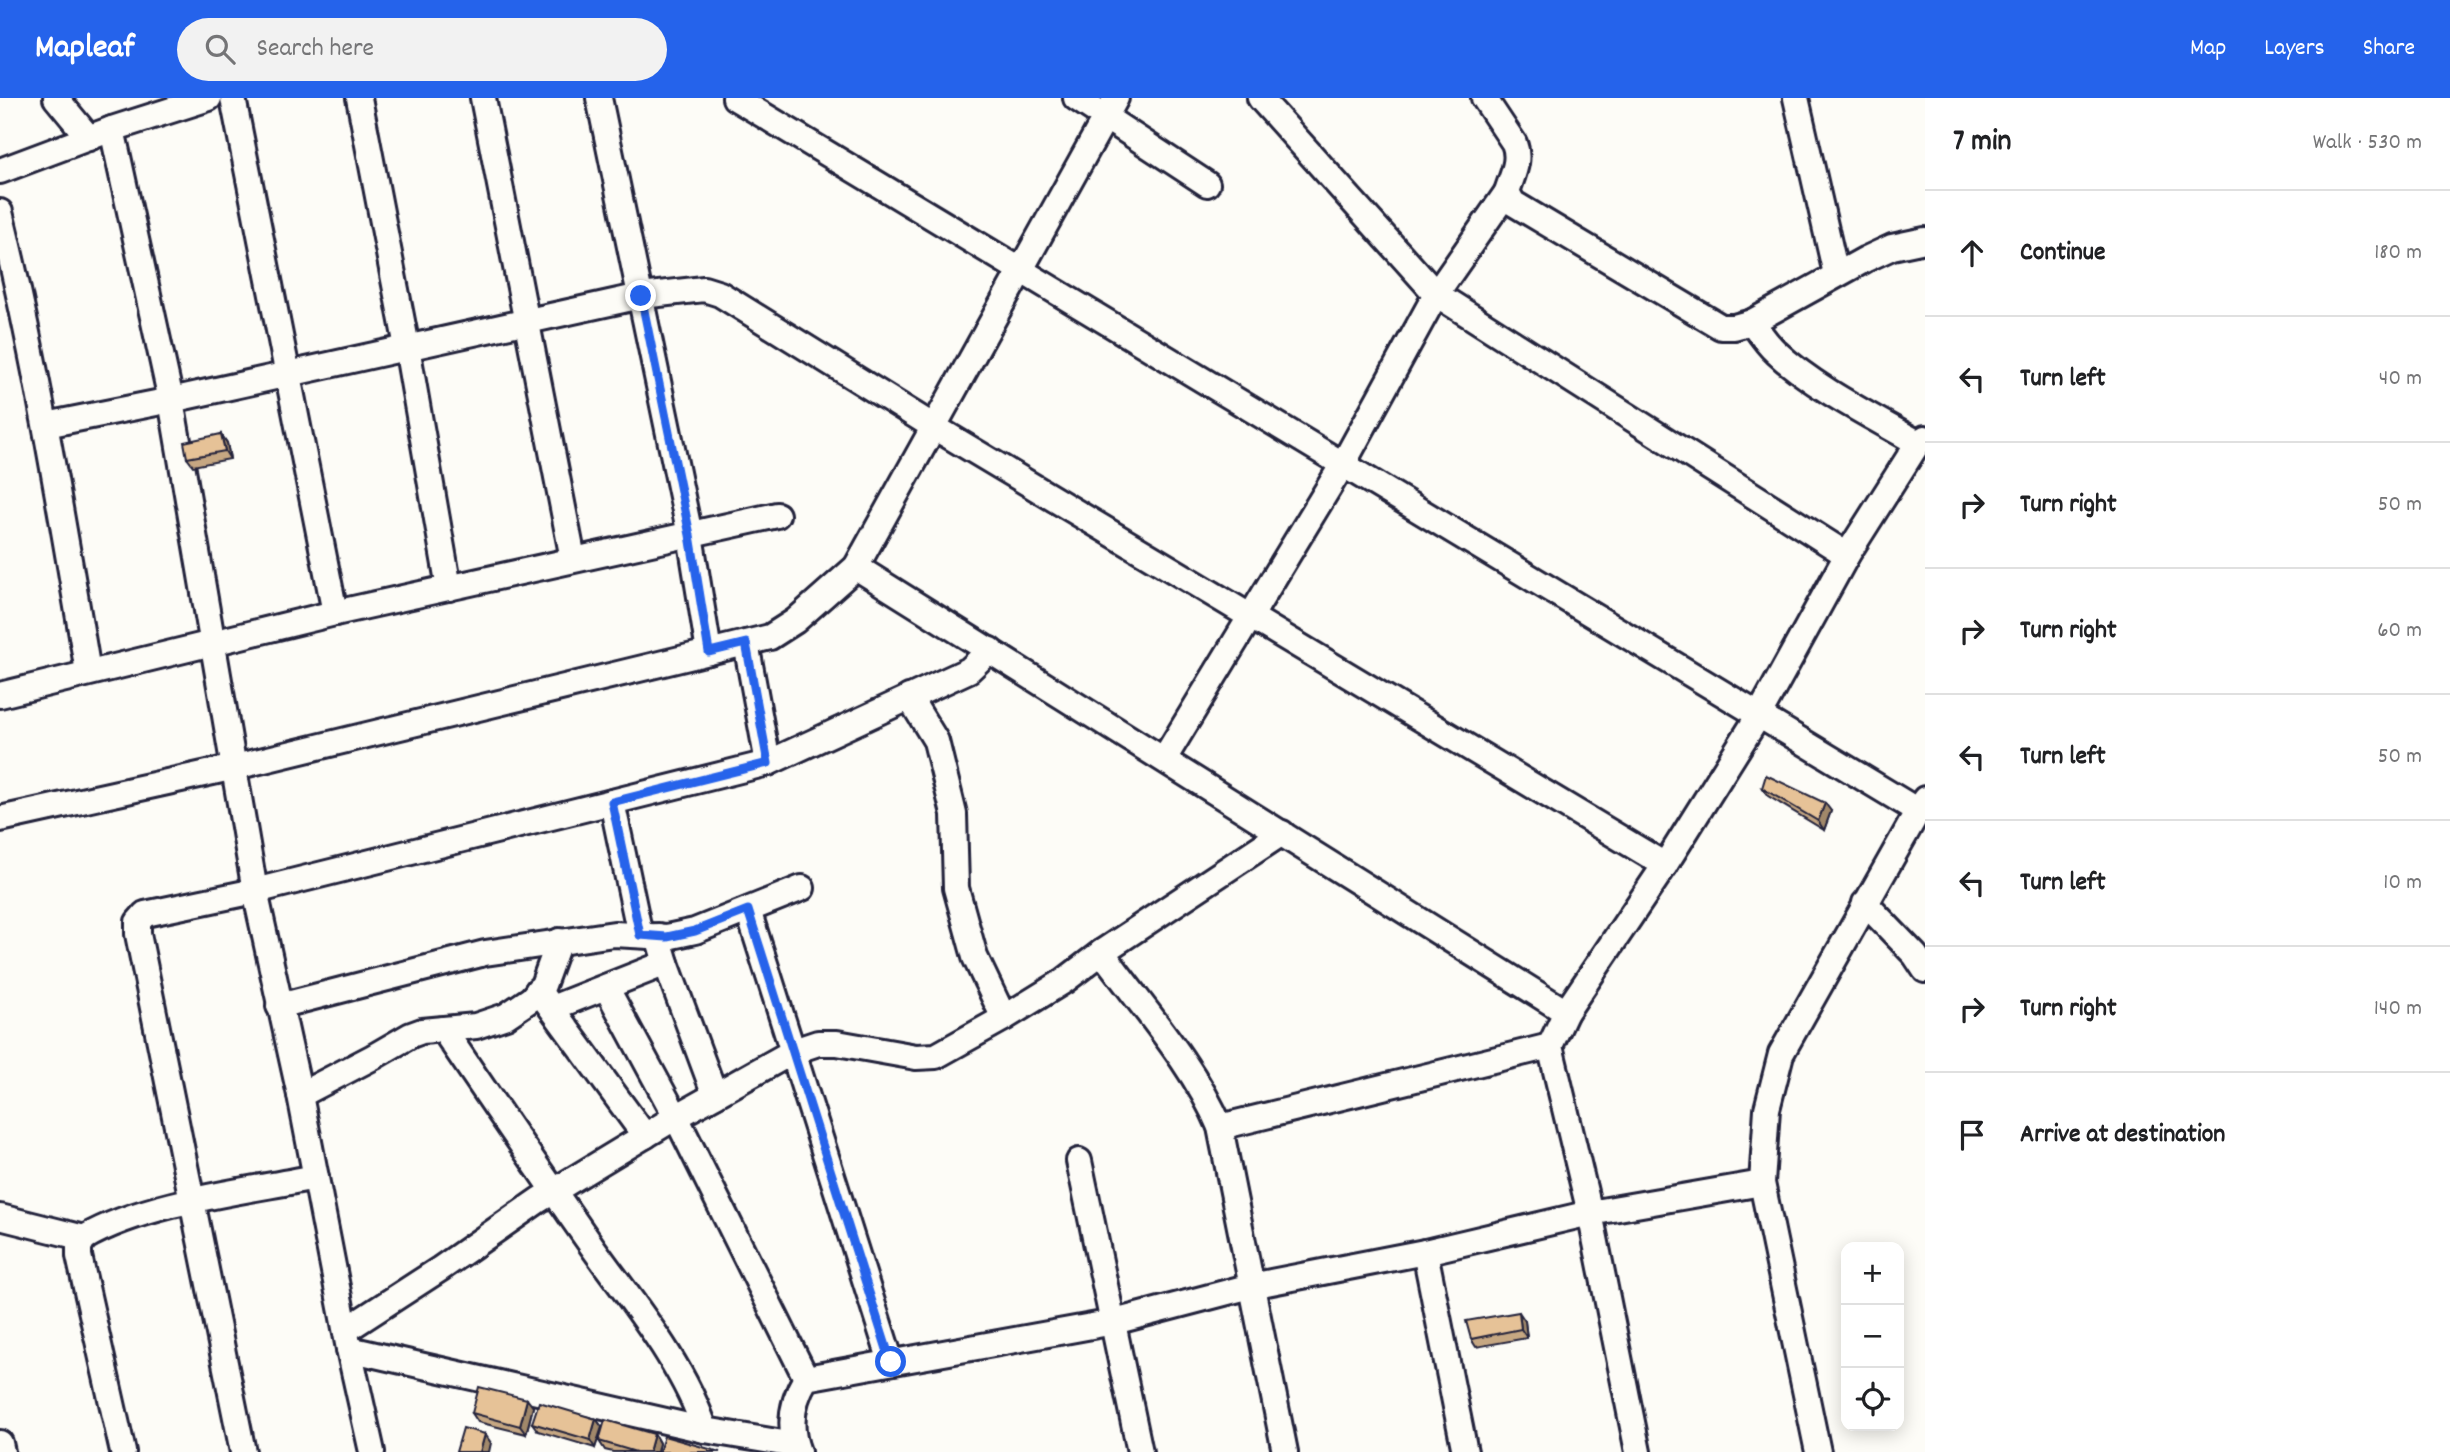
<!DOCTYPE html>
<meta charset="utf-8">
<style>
body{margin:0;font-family:Dekko,sans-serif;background:#f2f2f2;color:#202124}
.controls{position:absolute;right:21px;bottom:21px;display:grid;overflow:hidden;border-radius:14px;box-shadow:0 4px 18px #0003}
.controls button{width:63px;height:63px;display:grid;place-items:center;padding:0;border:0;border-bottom:2px solid #e0e0e0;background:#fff;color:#202124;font:35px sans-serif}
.stop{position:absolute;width:21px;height:21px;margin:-16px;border:5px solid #2563eb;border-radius:50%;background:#fff}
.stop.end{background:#2563eb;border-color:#fff;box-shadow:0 2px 7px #0008}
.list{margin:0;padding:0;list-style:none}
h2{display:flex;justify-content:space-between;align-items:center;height:91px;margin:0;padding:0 28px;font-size:30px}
h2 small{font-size:23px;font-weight:400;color:#757577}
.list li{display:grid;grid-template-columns:46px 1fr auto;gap:21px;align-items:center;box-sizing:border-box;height:126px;padding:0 28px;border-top:2px solid #e0e0e0}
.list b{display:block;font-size:26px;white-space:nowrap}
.list em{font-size:23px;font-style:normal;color:#757577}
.icon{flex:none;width:38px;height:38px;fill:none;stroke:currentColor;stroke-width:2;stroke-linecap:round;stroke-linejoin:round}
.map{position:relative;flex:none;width:1925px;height:1354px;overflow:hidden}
header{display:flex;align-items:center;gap:42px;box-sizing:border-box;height:98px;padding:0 35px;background:#2563eb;color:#fff}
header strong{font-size:33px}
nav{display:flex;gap:38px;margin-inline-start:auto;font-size:24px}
.search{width:490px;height:63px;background:#f2f2f2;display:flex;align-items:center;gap:18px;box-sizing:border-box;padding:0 24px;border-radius:38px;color:#757577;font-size:26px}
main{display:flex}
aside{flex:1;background:#fff}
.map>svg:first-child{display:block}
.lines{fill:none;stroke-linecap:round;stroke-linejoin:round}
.minor-casing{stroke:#22223b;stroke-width:30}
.minor{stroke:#fdfcf7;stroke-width:24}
.wall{fill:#c6a782;stroke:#22223b;stroke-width:2}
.shaded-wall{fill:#a1886a;stroke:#22223b;stroke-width:2}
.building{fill:#e6c297;stroke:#22223b;stroke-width:2}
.route{stroke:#2563eb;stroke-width:9}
</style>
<header>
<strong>Mapleaf</strong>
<div class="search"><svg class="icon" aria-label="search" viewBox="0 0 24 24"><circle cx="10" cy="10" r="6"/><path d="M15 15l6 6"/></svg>Search here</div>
<nav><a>Map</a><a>Layers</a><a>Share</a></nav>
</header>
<main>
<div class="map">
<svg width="1925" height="1354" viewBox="0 0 1925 1354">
<rect width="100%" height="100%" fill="#fdfcf7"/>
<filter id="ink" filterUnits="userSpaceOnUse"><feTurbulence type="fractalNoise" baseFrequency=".0143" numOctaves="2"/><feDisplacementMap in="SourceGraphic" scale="14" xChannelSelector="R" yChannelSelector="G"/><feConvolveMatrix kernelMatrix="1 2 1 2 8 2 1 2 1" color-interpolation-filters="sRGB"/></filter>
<g filter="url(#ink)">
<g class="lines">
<g class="minor-casing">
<g id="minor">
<path d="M56,0L89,40"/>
<path d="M233,0L335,515"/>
<path d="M359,0L407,249L449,490"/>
<path d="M483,0L573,461"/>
<path d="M599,0L690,437L709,554"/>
<path d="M735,0L1918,713"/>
<path d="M1076,0L1207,86"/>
<path d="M1260,0L1436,196L1847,457"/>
<path d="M1484,0L1514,45C1521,63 1512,77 1507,94L1513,105L1721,229H1734L1752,224L1866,161L1892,149L1925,142"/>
<path d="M1796,0L1836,176"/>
<path d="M112,31L171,302L255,793L300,997L349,1251L372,1354"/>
<path d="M0,73L112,31L209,0"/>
<path d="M0,114C37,266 62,420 88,574"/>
<path d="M1752,224C1759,234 1767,246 1776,254C1814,290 1873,319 1918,345"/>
<path d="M46,327L171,302L641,198L704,191L720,196L934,329L1665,767"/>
<path d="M856,469L1566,914"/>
<path d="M746,545L768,665"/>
<path d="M0,597L335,515L777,417"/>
<path d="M909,599L936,643L954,716L956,790L975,859L1004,920"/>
<path d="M1164,661L1343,366L1436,196L1507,94"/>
<path d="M612,704L640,837"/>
<path d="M0,721L235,669L709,554L770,539L795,523L856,469L1116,0"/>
<path d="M1865,805L1915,857L1925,872"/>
<path d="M748,812L891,1264"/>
<path d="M658,838L666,865L715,997"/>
<path d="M1102,854C1142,909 1194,967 1220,1029L1285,1354"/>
<path d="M606,889L676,1019L806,1280"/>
<path d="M538,892L645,1038"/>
<path d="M279,908L485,855L614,836L667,839L695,833L802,790"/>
<path d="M552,910L666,865"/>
<path d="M443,931C493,1005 543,1078 594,1151C634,1207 684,1267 705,1332"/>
<path d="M300,997L373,959L411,937L422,933L476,928L506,918L531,901L543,887L559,843"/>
<path d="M1220,1029L1550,948"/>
<path d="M1079,1063L1140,1354"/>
<path d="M0,1119L84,1140"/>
<path d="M1425,1154L1465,1354"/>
<path d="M346,1232L440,1171L539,1102L676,1019L794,953L818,945H837L916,959L936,958L1004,920L1064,883L1102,854L1282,735"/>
<path d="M349,1251L705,1332L795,1347"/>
<path d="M0,1345L2,1354"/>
<path d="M123,1354L79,1158V1149L84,1140C146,1104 246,1093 316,1079"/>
<path d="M243,1354L138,836V824L145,816L255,793L768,665L969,572L990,552"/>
<path d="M798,1354C788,1328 792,1303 806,1280L1114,1224L1251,1188L1425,1154L1590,1115L1762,1085"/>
<path d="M1638,1354L1590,1115L1550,948L1566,914L1665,767L1759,617L1847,457L1918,345L1925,340"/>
<path d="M1818,1354L1762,1085L1767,1011L1781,956L1925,701"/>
</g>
</g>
<use href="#minor" class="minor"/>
</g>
<g class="wall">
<path d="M221,336L227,345L230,361L193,368L187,360Z"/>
<path d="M1762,690L1831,713L1824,732L1768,698Z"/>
<path d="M1525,1223L1527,1240L1476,1249L1471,1241Z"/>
<path d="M533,1309L526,1336L478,1324L472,1315Z"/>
<path d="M596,1321L602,1329L595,1350L538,1333L532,1325Z"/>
<path d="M654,1336L659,1345L657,1354H613L605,1352L599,1343Z"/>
</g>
<g class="shaded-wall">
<path d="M221,336L227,345L230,361L225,353Z"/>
<path d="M1825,705L1831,713L1824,732L1818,723Z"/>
<path d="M1519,1214L1525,1223L1527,1240L1521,1231Z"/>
<path d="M527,1301L533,1309L526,1336L520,1328Z"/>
<path d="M596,1321L602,1329L595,1350L590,1342Z"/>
<path d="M485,1336L491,1345L489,1354H480Z"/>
<path d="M654,1336L659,1345L657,1354H649Z"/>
</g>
<g class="building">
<path d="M221,336L225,353L187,360L184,344Z"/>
<path d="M1766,677L1825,705L1818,723L1762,690Z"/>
<path d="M1519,1214L1521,1231L1471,1241L1466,1223Z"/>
<path d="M479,1289L527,1301L520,1328L472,1315Z"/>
<path d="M539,1304L596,1321L590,1342L532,1325Z"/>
<path d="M605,1322L654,1336L649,1354H636L599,1343Z"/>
<path d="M463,1330L485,1336L480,1354H456Z"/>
<path d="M664,1338L720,1354H659Z"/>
</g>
</g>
<g class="lines" filter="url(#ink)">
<path class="route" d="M641,198L690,437L709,554L746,545L768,665L612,704L640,837L667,839L695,833L748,812L891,1264"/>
</g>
</svg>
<div class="controls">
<button>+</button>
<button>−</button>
<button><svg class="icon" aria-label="locate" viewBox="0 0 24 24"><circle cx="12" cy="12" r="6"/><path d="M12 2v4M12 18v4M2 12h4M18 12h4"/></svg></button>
</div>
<div class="stop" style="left:891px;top:1264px"></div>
<div class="stop end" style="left:641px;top:198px"></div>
</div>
<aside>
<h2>7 min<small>Walk · 530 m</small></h2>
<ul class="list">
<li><svg class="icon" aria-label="ahead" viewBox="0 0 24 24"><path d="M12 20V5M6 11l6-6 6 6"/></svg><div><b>Continue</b></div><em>180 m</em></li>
<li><svg class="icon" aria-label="left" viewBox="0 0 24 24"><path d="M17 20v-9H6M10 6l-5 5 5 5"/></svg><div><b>Turn left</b></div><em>40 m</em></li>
<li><svg class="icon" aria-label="right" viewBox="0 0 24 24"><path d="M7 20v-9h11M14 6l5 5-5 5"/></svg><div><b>Turn right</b></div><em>50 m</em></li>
<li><svg class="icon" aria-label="right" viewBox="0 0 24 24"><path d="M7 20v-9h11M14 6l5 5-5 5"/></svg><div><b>Turn right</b></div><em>60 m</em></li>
<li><svg class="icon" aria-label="left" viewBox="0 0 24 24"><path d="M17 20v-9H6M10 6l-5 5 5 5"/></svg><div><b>Turn left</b></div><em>50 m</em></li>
<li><svg class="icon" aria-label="left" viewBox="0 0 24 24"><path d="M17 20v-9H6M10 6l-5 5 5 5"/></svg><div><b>Turn left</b></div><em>10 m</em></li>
<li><svg class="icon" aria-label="right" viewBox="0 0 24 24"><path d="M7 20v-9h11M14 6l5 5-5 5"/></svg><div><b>Turn right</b></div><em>140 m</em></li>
<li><svg class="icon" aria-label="arrive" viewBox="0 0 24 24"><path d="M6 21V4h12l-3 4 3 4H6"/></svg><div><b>Arrive at destination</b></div></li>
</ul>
</aside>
</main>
